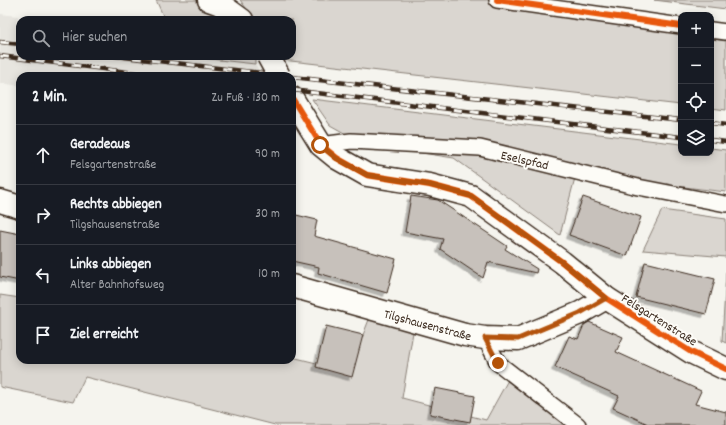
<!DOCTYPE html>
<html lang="de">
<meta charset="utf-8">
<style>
body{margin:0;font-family:Dekko,sans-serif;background:#20242c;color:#f1f3f6}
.controls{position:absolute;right:12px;top:12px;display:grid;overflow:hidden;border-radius:8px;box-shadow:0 2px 10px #0003}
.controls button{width:36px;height:36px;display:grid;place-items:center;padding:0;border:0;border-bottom:1px solid #363941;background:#171b24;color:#f1f3f6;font:20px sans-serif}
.stop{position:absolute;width:12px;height:12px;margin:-9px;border:3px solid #b45309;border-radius:50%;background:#fff}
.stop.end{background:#b45309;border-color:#fff;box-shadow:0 1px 4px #0008}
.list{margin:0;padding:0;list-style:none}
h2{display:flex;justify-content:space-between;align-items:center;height:52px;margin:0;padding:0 16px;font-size:17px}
h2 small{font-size:13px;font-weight:400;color:#9ea1a6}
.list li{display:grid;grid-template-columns:26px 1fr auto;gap:12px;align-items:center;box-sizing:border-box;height:60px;padding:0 16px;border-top:1px solid #363941}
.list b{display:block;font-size:15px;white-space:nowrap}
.list p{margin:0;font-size:13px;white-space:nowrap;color:#9ea1a6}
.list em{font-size:13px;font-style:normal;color:#9ea1a6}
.icon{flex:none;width:22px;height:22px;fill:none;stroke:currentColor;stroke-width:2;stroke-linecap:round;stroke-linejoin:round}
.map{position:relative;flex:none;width:726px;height:425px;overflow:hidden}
.search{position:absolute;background:#171b24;box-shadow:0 2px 10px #0003;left:16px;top:16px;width:280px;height:44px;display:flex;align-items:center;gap:10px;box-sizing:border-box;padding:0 14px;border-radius:12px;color:#9ea1a6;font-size:15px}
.panel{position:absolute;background:#171b24;box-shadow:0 2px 10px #0003;left:16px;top:72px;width:280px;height:292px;border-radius:12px}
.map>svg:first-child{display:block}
.built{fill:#e7e5df}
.green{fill:#dad6d0;stroke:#8a8077}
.building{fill:#c7c1bb;stroke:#3b2a1e;filter:url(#shadow)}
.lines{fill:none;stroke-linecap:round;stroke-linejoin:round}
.service-casing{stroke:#3b2a1e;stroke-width:18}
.minor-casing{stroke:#3b2a1e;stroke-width:25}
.service{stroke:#fdfcf7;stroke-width:15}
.minor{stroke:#fdfcf7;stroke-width:22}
.rail-casing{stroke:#3b2a1e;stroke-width:4.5}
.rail{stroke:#fdfcf7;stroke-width:3;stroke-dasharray:9;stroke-linecap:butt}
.minor-bridge-casing{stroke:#3b2a1e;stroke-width:25;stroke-linecap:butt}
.minor-bridge{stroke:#fdfcf7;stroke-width:22}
.cycleway-casing{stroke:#fdfcf7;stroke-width:8}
.cycleway{stroke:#e8590c;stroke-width:6}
.route{stroke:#b45309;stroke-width:5}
.labels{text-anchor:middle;stroke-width:4;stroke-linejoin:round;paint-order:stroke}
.street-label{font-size:13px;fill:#3b2a1e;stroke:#fdfcf7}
</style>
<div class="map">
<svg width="726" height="425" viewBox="0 0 726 425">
<defs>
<filter id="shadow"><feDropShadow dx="-3.5" dy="3.5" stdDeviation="0" flood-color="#0004"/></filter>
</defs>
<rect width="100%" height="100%" fill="#f5f4ee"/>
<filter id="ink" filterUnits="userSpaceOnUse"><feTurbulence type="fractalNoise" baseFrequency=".025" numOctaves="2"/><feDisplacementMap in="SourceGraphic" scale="8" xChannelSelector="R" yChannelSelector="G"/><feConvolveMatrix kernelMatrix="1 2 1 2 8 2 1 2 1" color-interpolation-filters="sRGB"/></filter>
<g filter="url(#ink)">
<path class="built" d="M0,14L18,16L17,24H20V56H185L255,64L262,76H20V86L0,83Z"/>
<g class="green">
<path d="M156,0H209L242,20H165Z"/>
<path d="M240,0H555L553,15L681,34V105L282,60L279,56H292V20H255Z"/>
<path d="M654,0H726V9Z"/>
<path d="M711,39L726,41V110L711,108Z"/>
<path d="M185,56H255V64L192,57Z"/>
<path d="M312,99L681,144V153H711V148L726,150V192L576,174L560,235L454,158L364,144L330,125Z"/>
<path d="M662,210L726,219V257L643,250Z"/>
<path d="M726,272V343L722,341Z"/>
<path d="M0,295L20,298V360H292V357L349,371L370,317L413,332L402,398L486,420L508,380L565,425H275L85,377L73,402L0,387Z"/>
</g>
<g class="building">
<path d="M411,196L438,200L507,246L505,249L537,269L536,273L488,262L483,278L440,249L443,239L405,232Z"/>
<path d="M583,197L641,217L627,256L569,235Z"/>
<path d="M292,214L317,220L314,236L396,259L387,293L318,273L319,267L292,261Z"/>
<path d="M0,230L20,234V281L0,277Z"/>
<path d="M645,262L715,279L706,314L636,297Z"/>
<path d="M589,322L623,337L616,352L701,391L695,404L726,412V425H650L613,408L619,396L555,367L569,336L578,339L584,325Z"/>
<path d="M326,326L363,335L352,377L316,367Z"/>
<path d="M435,388L475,396L470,422L430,414Z"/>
</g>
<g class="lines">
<g class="service-casing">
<g id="service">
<path d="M497,0L681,26"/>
<path d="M711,30L726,32"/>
<path d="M321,145L351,141L480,148L638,187L726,204"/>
<path d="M485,338L498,363L578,425"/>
</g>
</g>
<g class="minor-casing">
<g id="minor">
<path d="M209,0L220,4L242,20"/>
<path d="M292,98L321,145L337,158L367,175L430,185L471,196L562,262L606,298L691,352L726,369"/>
<path d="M0,201L20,207"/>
<path d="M292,286L465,335L485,338L518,339L580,313L606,298"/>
</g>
</g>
<use href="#service" class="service"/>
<use href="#minor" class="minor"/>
<g class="rail-casing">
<g id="rail">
<path d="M0,42L20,44"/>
<path d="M0,56L159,76"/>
<path d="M115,56L287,76"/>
<path d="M292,77L681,120"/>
<path d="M292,90L681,137"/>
<path d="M711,123L726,125"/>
<path d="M711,140L726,142"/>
</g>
</g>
<use href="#rail" class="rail"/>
<g class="minor-bridge-casing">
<path id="minor-bridge" d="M268,56L279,76"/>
</g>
<use href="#minor-bridge" class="minor-bridge"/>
<g class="cycleway-casing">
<g id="cycleway">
<path d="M497,0L681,26"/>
<path d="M292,98L321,145L337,158L367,175L430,185L471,196L562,262L606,298L691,352L726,369"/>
</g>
</g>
<use href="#cycleway" class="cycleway"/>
</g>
</g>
<g class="lines" filter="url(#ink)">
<path class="route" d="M320,145L336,158L367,175L430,185L471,196L562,262L606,298L580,313L518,339L485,338L498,363"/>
</g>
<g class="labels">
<g class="street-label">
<text transform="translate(525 159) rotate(13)" y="5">Eselspfad</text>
<text transform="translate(660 319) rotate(32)" y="5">Felsgartenstraße</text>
<text transform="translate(428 324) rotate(15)" y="5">Tilgshausenstraße</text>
</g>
</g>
</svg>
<div class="controls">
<button>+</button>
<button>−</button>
<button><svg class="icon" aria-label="locate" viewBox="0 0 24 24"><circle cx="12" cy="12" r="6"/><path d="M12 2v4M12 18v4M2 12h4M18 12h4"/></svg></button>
<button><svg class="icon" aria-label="layers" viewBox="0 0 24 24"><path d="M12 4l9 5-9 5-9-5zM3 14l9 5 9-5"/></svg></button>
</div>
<div class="stop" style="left:320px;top:145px"></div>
<div class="stop end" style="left:498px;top:363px"></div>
<div class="search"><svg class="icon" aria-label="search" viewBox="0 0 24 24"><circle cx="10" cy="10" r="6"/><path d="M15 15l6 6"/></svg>Hier suchen</div>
<section class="panel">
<h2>2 Min.<small>Zu Fuß · 130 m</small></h2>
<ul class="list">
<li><svg class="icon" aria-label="ahead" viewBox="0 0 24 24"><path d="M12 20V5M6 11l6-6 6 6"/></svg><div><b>Geradeaus</b><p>Felsgartenstraße</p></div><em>90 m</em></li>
<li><svg class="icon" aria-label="right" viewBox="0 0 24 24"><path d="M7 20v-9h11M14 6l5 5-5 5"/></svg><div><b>Rechts abbiegen</b><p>Tilgshausenstraße</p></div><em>30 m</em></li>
<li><svg class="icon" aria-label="left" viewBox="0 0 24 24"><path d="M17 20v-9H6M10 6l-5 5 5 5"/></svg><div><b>Links abbiegen</b><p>Alter Bahnhofsweg</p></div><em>10 m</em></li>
<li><svg class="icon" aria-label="arrive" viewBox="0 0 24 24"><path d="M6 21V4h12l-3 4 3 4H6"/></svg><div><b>Ziel erreicht</b></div></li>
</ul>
</section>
</div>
